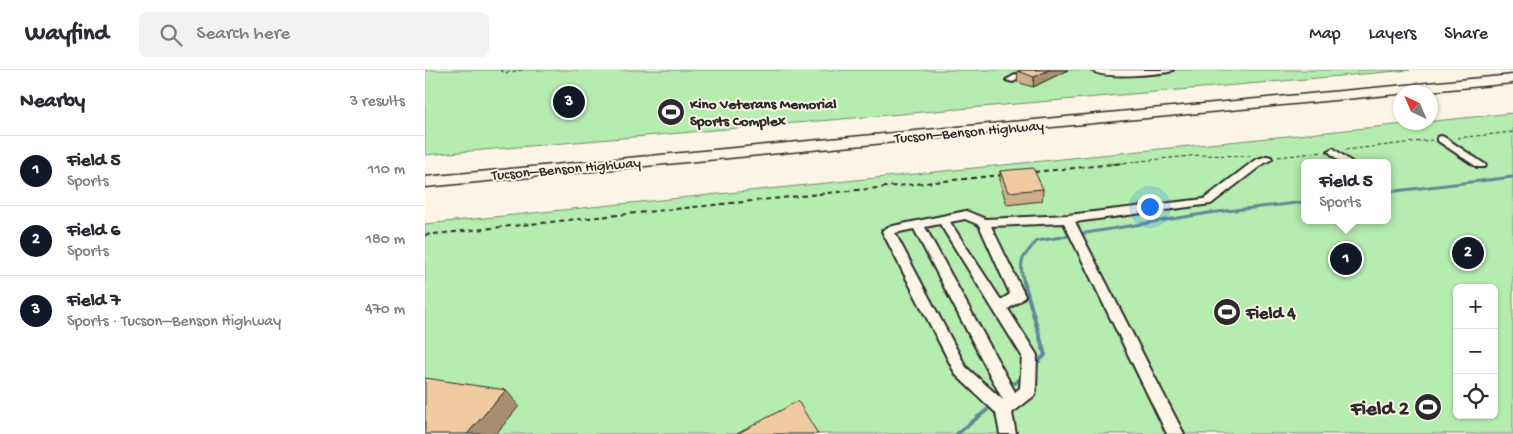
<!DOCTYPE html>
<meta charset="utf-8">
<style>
body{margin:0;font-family:"Gochi Hand",sans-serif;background:#f2f2f3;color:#2b2b33}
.controls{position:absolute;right:15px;bottom:15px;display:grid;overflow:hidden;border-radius:8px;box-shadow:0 1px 4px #0004}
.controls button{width:45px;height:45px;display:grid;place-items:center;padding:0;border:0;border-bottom:1px solid #e1e1e2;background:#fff;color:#2b2b33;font:25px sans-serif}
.compass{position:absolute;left:968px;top:15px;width:45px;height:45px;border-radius:50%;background:#fff;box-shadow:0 1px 4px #0004;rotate:316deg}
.you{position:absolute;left:724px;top:136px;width:18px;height:18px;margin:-12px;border:4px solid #fff;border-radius:50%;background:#1a73e8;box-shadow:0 0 0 8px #1a73e833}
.badge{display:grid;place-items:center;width:32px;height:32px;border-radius:50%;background:#111827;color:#fff;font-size:16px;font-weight:700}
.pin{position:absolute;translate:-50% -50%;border:2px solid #fff;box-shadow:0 1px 5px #0006}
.popup{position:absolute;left:876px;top:89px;width:90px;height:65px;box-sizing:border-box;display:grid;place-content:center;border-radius:8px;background:#fff;filter:drop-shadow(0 1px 4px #0005);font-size:16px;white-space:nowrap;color:#7c7c81}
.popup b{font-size:19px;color:#2b2b33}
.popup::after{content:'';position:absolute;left:50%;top:100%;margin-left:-10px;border:10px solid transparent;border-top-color:#fff}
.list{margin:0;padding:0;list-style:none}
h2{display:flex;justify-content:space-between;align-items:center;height:65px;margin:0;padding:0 20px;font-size:21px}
h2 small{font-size:16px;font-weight:400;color:#7c7c81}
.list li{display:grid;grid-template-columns:32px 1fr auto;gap:15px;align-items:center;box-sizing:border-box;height:70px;padding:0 20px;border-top:1px solid #e1e1e2}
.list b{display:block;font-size:19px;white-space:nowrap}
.list p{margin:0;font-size:16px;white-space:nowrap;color:#7c7c81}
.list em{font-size:16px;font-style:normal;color:#7c7c81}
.icon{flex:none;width:28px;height:28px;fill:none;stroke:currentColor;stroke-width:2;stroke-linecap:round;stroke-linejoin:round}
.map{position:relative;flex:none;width:1088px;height:364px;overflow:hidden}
header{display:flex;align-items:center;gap:30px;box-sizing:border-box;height:70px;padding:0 25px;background:#fff;border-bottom:1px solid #e1e1e2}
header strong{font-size:24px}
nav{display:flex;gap:28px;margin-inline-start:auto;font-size:18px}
.search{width:350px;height:45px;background:#f2f2f3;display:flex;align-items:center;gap:12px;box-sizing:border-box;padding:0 18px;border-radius:8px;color:#7c7c81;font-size:19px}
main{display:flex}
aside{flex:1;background:#fff}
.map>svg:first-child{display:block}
.green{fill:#b5ecaf;stroke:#708c6d;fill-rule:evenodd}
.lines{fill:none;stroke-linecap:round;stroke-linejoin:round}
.stream-far1{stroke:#5f8a98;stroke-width:3}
.stream{stroke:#5f8a98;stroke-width:4}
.minor-casing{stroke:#2b2b2b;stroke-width:4}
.highway-casing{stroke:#2b2b2b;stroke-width:3}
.path-far1{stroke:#2b2b2b;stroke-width:1;stroke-dasharray:4 2.5;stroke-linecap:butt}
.path{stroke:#2b2b2b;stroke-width:2;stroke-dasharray:5 4;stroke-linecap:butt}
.minor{fill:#fcf5e5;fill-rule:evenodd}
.highway{fill:#fcf5e5;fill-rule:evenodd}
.wall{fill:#ceaf8a;stroke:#2b2b2b}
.shaded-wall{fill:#a88e70;stroke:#2b2b2b}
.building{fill:#f0cba0;stroke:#2b2b2b}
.labels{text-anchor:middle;stroke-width:4;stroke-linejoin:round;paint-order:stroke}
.far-poi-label{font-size:15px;font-weight:bold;fill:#2b2b2b;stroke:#fcf5e5;text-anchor:start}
.far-street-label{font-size:15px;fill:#2b2b2b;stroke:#fcf5e5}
.poi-label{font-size:18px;font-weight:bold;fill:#2b2b2b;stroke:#fcf5e5;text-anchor:start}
.near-poi-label{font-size:21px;font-weight:bold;fill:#2b2b2b;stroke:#fcf5e5;text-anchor:end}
</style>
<header>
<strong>Wayfind</strong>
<div class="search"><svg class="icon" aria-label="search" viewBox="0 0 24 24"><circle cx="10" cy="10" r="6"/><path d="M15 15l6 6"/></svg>Search here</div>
<nav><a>Map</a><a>Layers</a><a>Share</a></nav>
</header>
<main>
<aside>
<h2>Nearby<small>3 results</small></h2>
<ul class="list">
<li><span class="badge">1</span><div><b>Field 5</b><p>Sports</p></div><em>110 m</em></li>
<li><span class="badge">2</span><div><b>Field 6</b><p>Sports</p></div><em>180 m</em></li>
<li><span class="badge">3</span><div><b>Field 7</b><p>Sports · Tucson–Benson Highway</p></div><em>470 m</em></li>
</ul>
</aside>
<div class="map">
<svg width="1088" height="364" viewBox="0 0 1088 364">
<rect width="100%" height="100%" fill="#fcf5e5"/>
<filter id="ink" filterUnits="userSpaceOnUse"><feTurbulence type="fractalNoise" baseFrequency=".02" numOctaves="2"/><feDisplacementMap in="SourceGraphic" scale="10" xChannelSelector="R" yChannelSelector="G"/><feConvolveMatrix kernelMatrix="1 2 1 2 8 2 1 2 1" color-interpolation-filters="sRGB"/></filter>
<g filter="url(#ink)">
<g class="green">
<path d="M0,0H985L0,85Z"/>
<path d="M1088,43V364H0V154ZM880,93H962V150H880ZM1032,218H1069V345H1032Z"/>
</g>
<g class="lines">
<g class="stream-far1">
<path d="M962,122L1088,107"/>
<path d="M599,213C593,191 597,187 612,171L784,143L880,132"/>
</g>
<g class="stream">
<path d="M599,212L620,285L614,291"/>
<path d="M590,313L593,310"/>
<path d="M532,364L562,340"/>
</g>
<g class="minor-casing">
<g id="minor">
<path d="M599,0H610L588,12L581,10Z"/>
<path d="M666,0H748L744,2C727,4 679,10 666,0Z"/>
<path d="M1016,66L1019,67L1061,95L1060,97H1052L1013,71V67Z"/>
<path d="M908,78L928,93H916L903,81Z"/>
<path d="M842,86L846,87L847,89L838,94L786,134L650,152L759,364H742L639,153L566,156L600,226L598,229L583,239L612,285L611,321L609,326L587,343L591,364H575L571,343L531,305L457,161L463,157L541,141L561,149L643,145L779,129L830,90ZM540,149L554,155L585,224L576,230L525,152ZM515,154L597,286L595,318L590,322L500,157ZM489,159L578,330L541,297L470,163Z"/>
</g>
</g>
<g class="highway-casing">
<path id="highway" d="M1088,5V13L0,117V107Z"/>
</g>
<g class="path-far1">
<path d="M75,0L80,3L97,0"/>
<path d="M1032,68L1088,62"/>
<path d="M920,80L1007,70"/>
<path d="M853,87L898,82"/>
<path d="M686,94L775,85L826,86"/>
</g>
<g class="path">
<path d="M609,102L699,93"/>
<path d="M0,165L577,105"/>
</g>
<use href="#minor" class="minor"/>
<use href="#highway" class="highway"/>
</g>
<g class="wall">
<path d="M596,0H643L608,17L592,12L593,1Z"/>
<path d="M575,101L618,119L617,131L582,135L575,113Z"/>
</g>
<g class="shaded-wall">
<path d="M624,0H643L608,17L609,7Z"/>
<path d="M81,320L94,336L71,364H42Z"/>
</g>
<g class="building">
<path d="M596,0H624L609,7L593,1Z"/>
<path d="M608,98L618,119L583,122L575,101Z"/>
<path d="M0,308L81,320L42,364H0Z"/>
<path d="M373,331L393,364H312Z"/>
</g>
</g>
<defs>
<g id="stadium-disc" transform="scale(1.4375)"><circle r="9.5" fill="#2b2b2b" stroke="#fcf5e5"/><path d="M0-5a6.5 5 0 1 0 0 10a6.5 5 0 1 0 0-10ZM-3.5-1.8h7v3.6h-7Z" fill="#fff"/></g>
</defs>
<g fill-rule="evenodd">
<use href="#stadium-disc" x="246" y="42"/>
<use href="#stadium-disc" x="802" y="242"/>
<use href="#stadium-disc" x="1003" y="337"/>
</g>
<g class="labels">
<g class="far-poi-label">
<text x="265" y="38">Kino Veterans Memorial<tspan x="265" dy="17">Sports Complex</tspan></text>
</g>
<g class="far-street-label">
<text transform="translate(544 61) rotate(-5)" y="5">Tucson–Benson Highway</text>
<text transform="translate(141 98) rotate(-5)" y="5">Tucson–Benson Highway</text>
</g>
<g class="poi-label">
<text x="821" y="248">Field 4</text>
</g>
<g class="near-poi-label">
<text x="984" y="344">Field 2</text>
</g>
</g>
</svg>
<div class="controls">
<button>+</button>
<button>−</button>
<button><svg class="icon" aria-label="locate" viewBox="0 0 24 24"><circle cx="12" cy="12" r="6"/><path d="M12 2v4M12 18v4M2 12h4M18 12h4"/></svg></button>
</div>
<svg class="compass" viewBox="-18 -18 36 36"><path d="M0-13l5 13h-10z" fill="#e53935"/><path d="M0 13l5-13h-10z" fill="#7c7c81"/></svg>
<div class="you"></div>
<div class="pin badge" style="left:921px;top:189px">1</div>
<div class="popup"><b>Field 5</b>Sports</div>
<div class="pin badge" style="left:1043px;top:183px">2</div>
<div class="pin badge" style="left:144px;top:32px">3</div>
</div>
</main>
